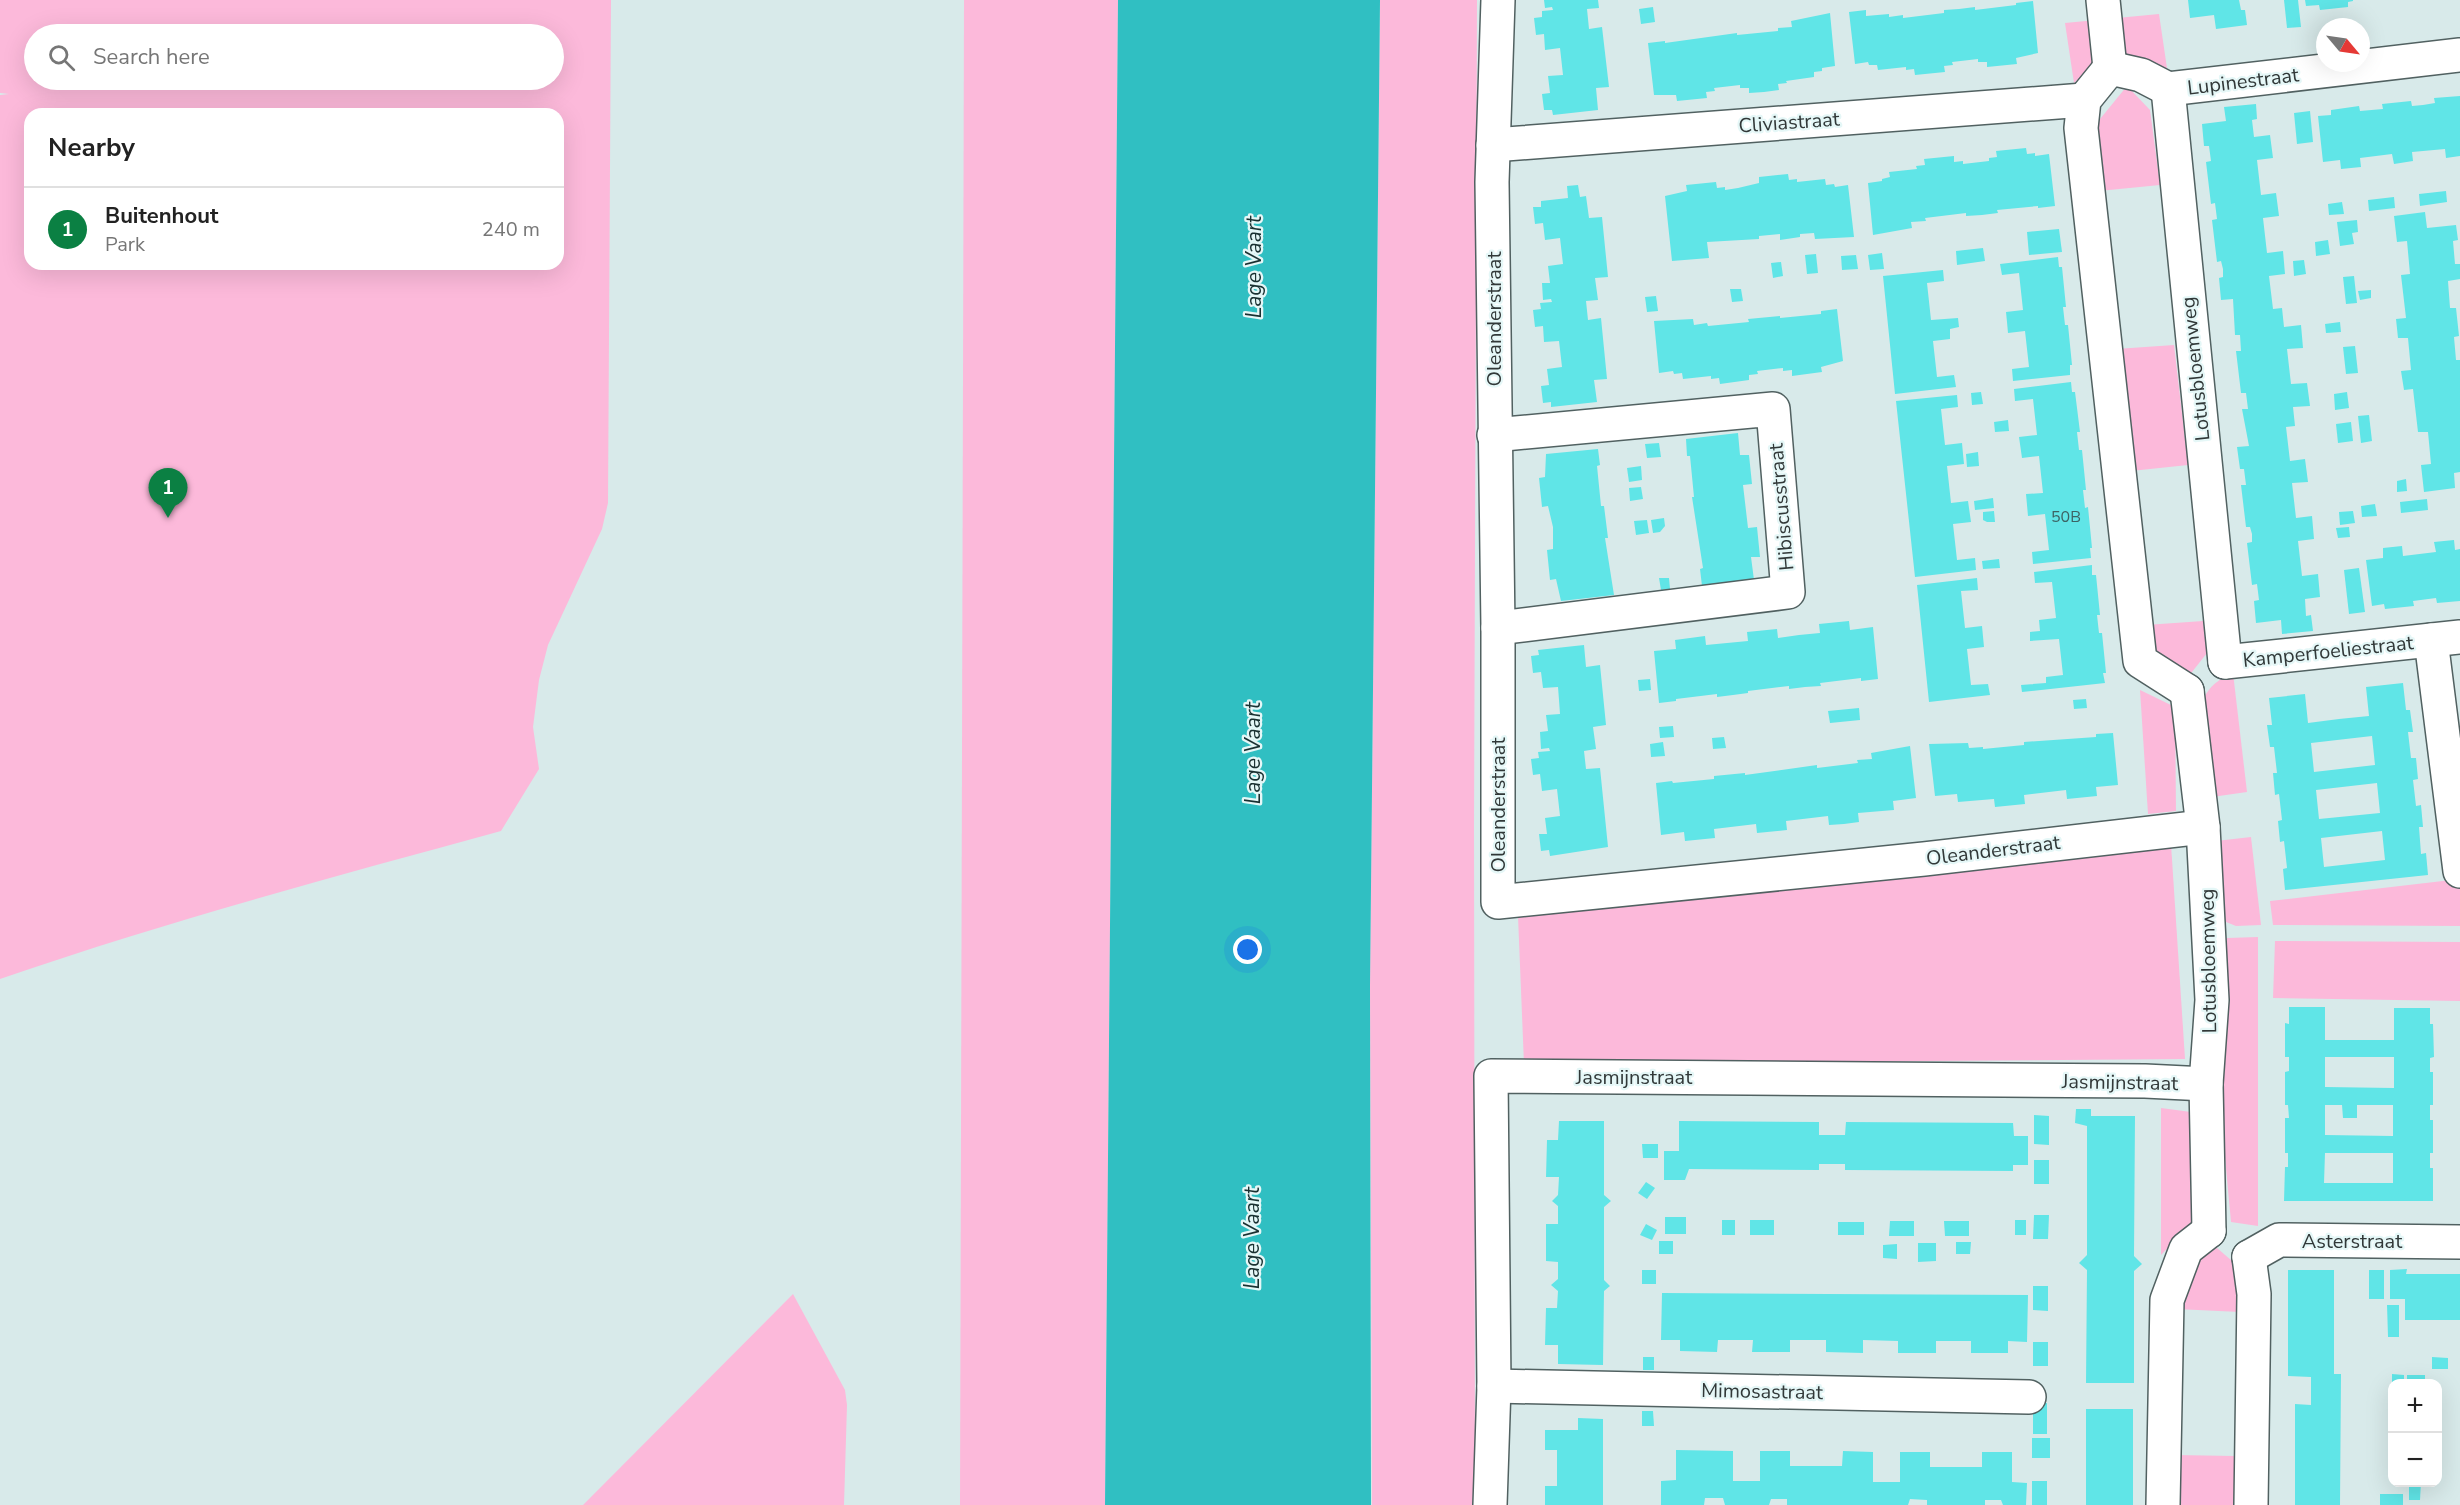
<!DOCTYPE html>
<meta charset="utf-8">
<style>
body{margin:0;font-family:"Nunito Sans",sans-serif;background:#f2f2f2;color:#222}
.controls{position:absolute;right:18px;bottom:18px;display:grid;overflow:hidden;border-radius:12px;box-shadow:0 6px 24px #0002}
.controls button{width:54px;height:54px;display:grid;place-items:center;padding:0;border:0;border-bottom:2px solid #e0e0e0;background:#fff;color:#222;font:30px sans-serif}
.compass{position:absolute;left:2316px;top:18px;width:54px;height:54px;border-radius:50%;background:#fff;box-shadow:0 6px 24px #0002;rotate:119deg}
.you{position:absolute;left:1248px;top:950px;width:21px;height:21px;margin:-15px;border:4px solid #fff;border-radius:50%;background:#1a73e8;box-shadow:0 0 0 9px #1a73e833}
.badge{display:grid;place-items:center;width:39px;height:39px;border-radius:50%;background:#0b8043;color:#fff;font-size:20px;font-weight:700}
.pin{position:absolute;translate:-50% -50px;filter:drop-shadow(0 2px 3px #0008)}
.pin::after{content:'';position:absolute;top:32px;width:21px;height:18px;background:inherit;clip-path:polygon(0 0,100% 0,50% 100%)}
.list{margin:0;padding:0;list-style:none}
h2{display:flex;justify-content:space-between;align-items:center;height:78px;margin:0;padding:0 24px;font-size:26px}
h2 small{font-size:20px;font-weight:400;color:#767676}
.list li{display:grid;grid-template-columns:39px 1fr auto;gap:18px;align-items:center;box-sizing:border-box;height:84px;padding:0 24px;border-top:2px solid #e0e0e0}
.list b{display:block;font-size:22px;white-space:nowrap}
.list p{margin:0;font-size:20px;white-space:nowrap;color:#767676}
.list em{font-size:20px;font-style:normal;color:#767676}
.icon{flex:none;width:33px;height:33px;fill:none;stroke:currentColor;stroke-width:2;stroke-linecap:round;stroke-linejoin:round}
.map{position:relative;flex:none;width:2460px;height:1505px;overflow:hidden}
.search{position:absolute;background:#fff;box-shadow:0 6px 24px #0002;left:24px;top:24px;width:540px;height:66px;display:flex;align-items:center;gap:15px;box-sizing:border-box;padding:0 21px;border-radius:33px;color:#767676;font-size:22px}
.panel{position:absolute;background:#fff;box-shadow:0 6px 24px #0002;left:24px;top:108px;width:540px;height:162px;border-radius:18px}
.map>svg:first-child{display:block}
.green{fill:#fcb9da;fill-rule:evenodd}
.water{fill:#30bfc2}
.building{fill:#60e5e7;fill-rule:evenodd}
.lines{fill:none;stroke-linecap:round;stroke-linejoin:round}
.street-casing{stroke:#516161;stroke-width:36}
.street{stroke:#fff;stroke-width:33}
.labels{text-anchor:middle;stroke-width:4.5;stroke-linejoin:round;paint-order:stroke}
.number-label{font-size:16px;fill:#3d6364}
.street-label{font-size:20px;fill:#313838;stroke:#e5f7f7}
.water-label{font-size:21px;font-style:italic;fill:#193031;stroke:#e5f7f7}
</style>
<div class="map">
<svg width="2460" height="1505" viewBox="0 0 2460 1505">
<rect width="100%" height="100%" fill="#d8eaea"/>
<g class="green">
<path d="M0,0H611L608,503L602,529L548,645L539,680L533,727L539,769L501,831C333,877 165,922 0,979V95L9,94L0,93ZM554,34V80H34V34ZM30,114H558V264H30Z"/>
<path d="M964,0H1118L1105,1505H960Z"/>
<path d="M1380,0H1477L1474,827L1475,1505H1372L1370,986Z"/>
<path d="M2159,14L2168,75L2101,59L2074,83L2065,23Z"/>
<path d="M2127,86L2150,110L2160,185L2099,191L2096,124Z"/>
<path d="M2174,345L2188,465L2131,471L2116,349Z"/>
<path d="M2203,621L2207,653L2188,677L2151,656L2146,625Z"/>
<path d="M2233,673L2247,792L2212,797L2201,704C2208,687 2217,680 2233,673Z"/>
<path d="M2140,690L2175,707L2176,811L2148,814Z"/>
<path d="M2251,837L2261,925L2236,926L2226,922L2222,914L2216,841Z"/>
<path d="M2171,844L2185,1059L1524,1064L1518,916Z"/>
<path d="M2460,879V926L2273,925L2270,901Z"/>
<path d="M2258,937V1226L2231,1222L2219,1092L2227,938Z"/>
<path d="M2275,941L2460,942V1001L2273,998Z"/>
<path d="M2161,1108L2191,1112L2193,1221L2161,1255Z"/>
<path d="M2217,1248L2239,1267L2240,1312L2176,1309L2197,1255Z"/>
<path d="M793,1294L845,1390L847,1405L844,1505H583Z"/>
<path d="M2175,1455L2235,1456L2236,1505H2177Z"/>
</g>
<path class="water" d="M1118,0H1380L1370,986L1371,1505H1105Z"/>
<g class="building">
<path d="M1544,0H1598L1599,8L1587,9L1589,29L1602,27L1609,87L1596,88L1598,110L1553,115L1552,110H1544L1542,94L1550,93L1548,76L1563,75L1560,48L1545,50L1544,34L1536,35L1534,18L1542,17V11L1553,10L1552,7L1545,8Z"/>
<path d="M2188,0H2239L2241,10H2245L2247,25L2216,29L2214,15L2190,18Z"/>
<path d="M2284,0H2298L2301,27L2287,28Z"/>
<path d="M2305,0H2353V1L2348,2V7L2320,10L2319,5L2306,6Z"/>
<path d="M2033,1L2038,53L2016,58L2017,64L1987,67V62H1978V59L1952,62L1953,65L1944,66L1945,72L1915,75L1914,69L1906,70V67L1878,70L1877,65H1869L1868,62L1855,64L1849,12L1866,10V16L1889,14V17L1903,15V18L1944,13V10L1959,9L1975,7V10L2016,5V3Z"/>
<path d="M1653,7L1655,22L1641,24L1639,9Z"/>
<path d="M1830,13L1835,66L1822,68V71L1814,72V77L1786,81L1787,83L1778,84L1779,90L1764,92L1749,93V88H1740V85L1714,88L1715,91L1706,92L1707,98L1677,101L1676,95H1654L1648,43L1665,41V43L1737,33V35L1778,31V28L1792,27L1791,21Z"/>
<path d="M2460,96V156L2446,158L2445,149L2412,152L2413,161L2394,164L2392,154L2360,158L2361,167L2341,169L2340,160L2323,162L2318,116L2331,115V110L2359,106L2360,111L2383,109L2382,104L2411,101L2412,106L2423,105L2435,103L2434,98Z"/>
<path d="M2256,104L2257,119L2252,120L2254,137L2270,135L2273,158L2257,160L2261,195L2276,193L2279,216L2263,218L2267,253L2283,251L2285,274L2269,276L2273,309L2282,308L2284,327L2301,325L2303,348L2287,349L2291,384L2307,383L2310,406L2293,407L2295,426L2286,427L2290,461L2305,459L2308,482L2292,483L2296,518L2312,516L2314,539L2298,541L2302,576L2318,574L2320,597L2305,599L2306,616L2311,615L2313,631L2282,634L2281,620L2256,623L2254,601L2259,600L2257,584L2252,585L2247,543L2252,542V534L2250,527H2246L2241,485H2246L2244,469H2240L2237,447L2249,446L2242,409H2248L2246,393H2241L2236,351H2241L2240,335H2235L2233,299L2221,300L2219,278L2223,277V269L2221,261L2217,262L2212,220L2217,219L2215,203L2211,204L2206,162L2211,161L2209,146H2204L2202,124L2226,121L2224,107Z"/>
<path d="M2310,111L2313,142L2297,144L2294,113Z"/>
<path d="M2026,148L2027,154L2035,153V156L2049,154L2055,206L2038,208V206L1997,210L1998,213L1982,215L1966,216V213L1925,218L1926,221L1911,222L1912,228L1873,235L1868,183L1882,181V179L1890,177L1889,172L1917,169L1916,166L1925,165L1924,159L1954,156V162L1963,161V164L1989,161V158L1997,157L1996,151Z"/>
<path d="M1788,174L1789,180L1797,179V182L1825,179L1826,185L1834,184L1835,187L1848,185L1854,237L1815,239L1814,233L1800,234V237L1780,240V234L1759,236V239L1707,242L1709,258L1672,261L1665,196L1687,191L1686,185L1716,182L1717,188L1725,187V190L1738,188L1759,183V177Z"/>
<path d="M1578,185L1580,197L1586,196L1589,218L1602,217L1608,277L1595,278L1598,300L1586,301L1588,320L1601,318L1607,379L1594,380L1597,402L1551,407V402L1543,403L1541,386L1549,385L1547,369L1562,367L1559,341L1544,342L1543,326L1535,327L1533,310L1541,309L1540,303L1552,302L1551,299L1543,300L1542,283H1550L1548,266L1563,264L1560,238L1545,240L1543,223L1535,224L1533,207H1541V201L1568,198L1567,186Z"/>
<path d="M2446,191L2447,202L2420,206L2419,194Z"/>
<path d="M2394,197L2395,208L2369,211L2368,200Z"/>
<path d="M2342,202L2344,214L2329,215L2328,204Z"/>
<path d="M2425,212L2427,228L2456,225L2458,240L2453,241L2455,264H2460V279L2448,281L2450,308H2456L2459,336L2454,337L2456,360H2460V472L2454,473L2455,488L2424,492L2421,465L2431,464L2428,432H2418L2413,389L2404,390L2401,371L2411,370L2408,338H2398L2396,319L2406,318L2401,275L2410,274L2407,241L2397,242L2394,216Z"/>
<path d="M2357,220L2358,232L2352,233L2354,244L2340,246L2337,222Z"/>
<path d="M2059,229L2062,252L2029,255L2027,232Z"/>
<path d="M2328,240L2330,254L2316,256L2315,242Z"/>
<path d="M1983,248L1985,261L1957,265L1956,251Z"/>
<path d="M1882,253L1884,269L1870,270L1868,255Z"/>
<path d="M1816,254L1818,273L1807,274L1805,255Z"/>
<path d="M1856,255L1858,269L1842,270L1841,256Z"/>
<path d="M2058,257L2059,267H2062L2066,307H2063L2065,325H2068L2072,365H2070V375L2013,381L2012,369L2029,367L2025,331L2008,333L2007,322L2006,312L2023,310L2019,273L2002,275L2000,264Z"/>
<path d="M2304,260L2306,274L2294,276L2293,261Z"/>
<path d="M1781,262L1783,276L1773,278L1771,263Z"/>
<path d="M1943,270L1944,281L1927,283L1931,320L1958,318L1959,327L1950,329V339L1933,341L1937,377L1954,375L1956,387L1895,394L1883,276Z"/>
<path d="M2354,276L2357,303L2346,304L2343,277Z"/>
<path d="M1730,289H1741L1743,301L1732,302Z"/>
<path d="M2371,290V298L2360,300L2358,291Z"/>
<path d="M1656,296L1658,311L1647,312L1645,297Z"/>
<path d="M1837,309L1843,361L1821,367L1822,372L1792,376V370L1783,371V368L1757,371L1758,374L1749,375V380L1720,384L1719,378L1711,379V376L1683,379L1682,373L1674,374L1673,371L1659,373L1654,321L1693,319L1694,325L1707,323L1708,326L1749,322L1748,319L1780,316V318L1821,314V311Z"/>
<path d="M2340,322L2341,332L2326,333L2325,324Z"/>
<path d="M2355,346L2358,373L2346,374L2343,347Z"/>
<path d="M2071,382L2072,392H2075L2080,432H2077L2079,450H2082L2086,490H2083L2085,508L2088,507L2092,548H2090L2091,558L2033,564L2032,552L2049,550L2045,514L2028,516L2026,494L2043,493L2039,456L2022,458L2019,437L2037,435L2033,399L2015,401L2014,389Z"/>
<path d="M1981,392L1983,404L1972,405L1971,393Z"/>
<path d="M2347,392L2349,408L2335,410L2334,394Z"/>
<path d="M1957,395L1958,407L1941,409L1945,445L1962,443L1963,454L1964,464L1947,466L1951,503L1968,501L1971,522L1953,524L1957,560L1975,558L1976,570L1915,577L1896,401Z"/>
<path d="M2369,415L2372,441L2361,443L2358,416Z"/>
<path d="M2008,420L2009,431L1995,432L1994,422Z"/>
<path d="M2351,422L2353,441L2338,443L2336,424Z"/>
<path d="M1738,433L1740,455H1749L1752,484L1743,485L1748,528L1757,527L1760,557H1751L1754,580L1702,586L1700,569L1703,568L1692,497H1694L1690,456H1687L1686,439Z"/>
<path d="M1659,443L1661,457L1647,458L1645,444Z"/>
<path d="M1598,449L1600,465L1597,466L1601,506H1604L1608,538H1605L1614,595L1561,601L1556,579L1550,580L1547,550L1553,549V527L1548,506L1542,507L1539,478L1545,477L1546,454Z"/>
<path d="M1978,452L1979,466L1967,467L1966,454Z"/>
<path d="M1641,466L1642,480L1629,482L1627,468Z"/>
<path d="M2406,479L2407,491L2397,492V481Z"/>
<path d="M1641,487L1643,499L1630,501L1629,488Z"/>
<path d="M1993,498L1994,508L1975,510L1974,501Z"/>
<path d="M2427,499L2428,510L2401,513L2400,502Z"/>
<path d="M2375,504L2377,516L2362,517L2361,506Z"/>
<path d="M1994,511L1995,522H1987L1983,520V512Z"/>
<path d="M2353,511L2355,523L2340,525L2339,512Z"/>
<path d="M1664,518L1665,526L1660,532L1653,533L1651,520Z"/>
<path d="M1647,520L1649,533L1636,535L1634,521Z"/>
<path d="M2349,527L2350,537L2338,538L2336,528Z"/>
<path d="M2454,540L2455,550L2460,549V601L2437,603L2436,598L2413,601L2414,606L2385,609L2384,604L2372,606L2366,560L2383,558V548L2402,546L2403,556L2436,552L2434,542Z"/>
<path d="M1999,559L2000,568L1983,569L1982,561Z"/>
<path d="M2092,565V575H2096L2100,615H2097L2099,633H2102L2106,673H2103L2105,683L2022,692L2021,685L2046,683V677L2063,675L2059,639L2030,641V632L2040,631L2039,620L2056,618L2052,582L2035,583L2034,572Z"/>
<path d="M2359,568L2365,612L2349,614L2344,570Z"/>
<path d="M1659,578H1669L1670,589L1661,590Z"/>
<path d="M1977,578L1978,590L1961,591L1965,628L1982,626L1984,647L1967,649L1971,685L1988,684L1990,695L1929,702L1917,585Z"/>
<path d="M1849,621L1850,630L1873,627L1878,679L1861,681V678L1820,683L1821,686L1805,687L1789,689V686L1748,691V693L1733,695L1717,697V694L1676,699V701L1659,703L1654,651L1676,649L1675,640L1705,636L1706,645L1748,641L1747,632L1777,629L1778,638L1799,635L1820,633L1819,624Z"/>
<path d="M1584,645L1586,667L1600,665L1606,725L1593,727L1596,749L1584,751L1586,769L1600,768L1608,847L1550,856L1549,850L1541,851L1539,834H1547L1545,818L1560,816L1557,789L1542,791L1540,774L1533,775L1531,759L1539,758L1538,752L1550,751L1549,748L1541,749L1540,732L1548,731L1546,715L1560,714L1559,700L1558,687L1543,688L1541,672L1533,673L1531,656L1539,655L1538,650Z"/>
<path d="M1650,679L1651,690L1639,691L1638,680Z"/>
<path d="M2403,683L2406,710H2410L2413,732H2408L2411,758H2416L2418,779L2413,780L2416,806L2421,805L2423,827H2419L2421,854L2426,853L2428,875L2285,890L2283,869L2287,868L2284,841L2280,842L2278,821L2282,820L2279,794L2275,795L2273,773H2277L2274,747H2270L2267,725H2272L2269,698L2305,694L2308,723L2339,719L2369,716L2366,687ZM2372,736L2375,765L2314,772L2311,743ZM2377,783L2380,813L2319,819L2316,790ZM2382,831L2385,860L2324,867L2321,838Z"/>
<path d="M2086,699L2087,708L2074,709L2073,700Z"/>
<path d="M1859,708L1860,720L1830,723L1828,711Z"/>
<path d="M1673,726L1674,737L1660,738L1659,727Z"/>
<path d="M2113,733L2118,785L2096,787L2097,796L2067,799L2066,790L2024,795L2025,804L1995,807L1994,799L1958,802L1957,794L1935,796L1929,744L1968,743L1969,748L1983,747V749L2024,745V742L2096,737V734Z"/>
<path d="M1724,737L1726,748L1713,749L1712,738Z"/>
<path d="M1663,742L1665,756L1651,757L1650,744Z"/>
<path d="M1910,746L1916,798L1893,801L1894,810L1858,813L1859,822L1844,824L1829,825L1828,816L1786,821L1787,830L1757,833L1756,824L1714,829L1715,838L1685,841L1684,832L1661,835L1656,783L1672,781L1673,783L1714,779V776L1745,773V775L1817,765V768L1858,763L1857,760L1872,759L1871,753Z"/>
<path d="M2289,1007H2325V1040H2394V1008H2430V1024H2433L2434,1057L2430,1058V1072H2433V1105H2430V1120H2433V1153H2430V1168H2433V1201H2284L2285,1167H2288V1153H2285V1118H2289L2288,1105H2285V1072L2289,1071V1057H2285V1023L2289,1024ZM2325,1057H2394V1088L2325,1087ZM2325,1105H2342L2343,1118H2357V1105H2393V1136L2325,1135ZM2325,1153H2393V1183H2324Z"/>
<path d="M2076,1109H2091V1116H2135L2134,1256L2142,1264L2134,1271V1383H2086L2087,1270L2079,1263L2087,1255V1126L2075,1123Z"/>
<path d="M2034,1115L2049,1116V1145L2034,1144Z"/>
<path d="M1559,1121H1604V1195L1611,1201L1604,1207V1280L1610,1286L1604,1291L1603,1365L1558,1364V1345H1545L1546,1308H1557L1558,1291L1551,1285L1558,1279V1262L1546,1261V1224H1558V1206L1552,1201L1558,1195L1559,1177H1546L1547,1140H1558Z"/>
<path d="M1679,1121L1819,1122V1135H1845L1846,1122L2013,1123L2014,1136H2028V1165H2013V1171L1845,1170V1164H1819V1170L1689,1169L1685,1180H1664V1151H1679Z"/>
<path d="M1642,1144H1658V1158H1643Z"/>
<rect x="2034" y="1160" width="15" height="24"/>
<path d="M1646,1182L1655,1188L1647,1199L1638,1193Z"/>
<path d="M2034,1215H2049L2048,1239H2033Z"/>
<rect x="1665" y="1217" width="21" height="17"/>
<rect x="1722" y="1220" width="13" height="15"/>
<rect x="1750" y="1220" width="24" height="15"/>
<rect x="2015" y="1220" width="11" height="15"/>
<path d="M1890,1221H1914V1236H1889Z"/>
<path d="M1944,1221H1969V1236H1945Z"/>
<rect x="1838" y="1222" width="26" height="13"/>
<path d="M1646,1224L1657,1230L1652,1240L1640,1235Z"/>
<rect x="1659" y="1241" width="14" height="13"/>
<path d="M1956,1242H1971L1970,1254H1956Z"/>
<path d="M1918,1243H1936V1261L1918,1262Z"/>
<path d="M1897,1244V1259L1883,1258V1245Z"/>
<path d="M2407,1269L2406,1274H2460V1320H2405V1299H2390V1270Z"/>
<rect x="1642" y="1270" width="14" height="14"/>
<path d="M2288,1270H2334V1374H2341L2340,1505H2295V1404L2311,1405V1377L2288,1376Z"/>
<rect x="2369" y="1270" width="15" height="29"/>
<path d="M2033,1286H2048V1311L2033,1310Z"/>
<path d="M1662,1293L2028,1295L2027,1342L2008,1341V1353H1971V1341H1936V1353H1898V1341L1863,1340V1353L1826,1352V1340H1790V1352H1752L1753,1340H1718L1717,1352L1680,1351V1340H1661Z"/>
<path d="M2387,1305H2399V1337H2388Z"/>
<rect x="2033" y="1342" width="15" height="24"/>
<rect x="1643" y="1357" width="11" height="13"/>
<path d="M2432,1357L2448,1358V1369H2432Z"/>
<path d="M2392,1374L2404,1375V1383H2392Z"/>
<rect x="2407" y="1375" width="18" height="8"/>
<path d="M2047,1403V1434H2033V1404Z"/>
<rect x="2086" y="1409" width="47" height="96"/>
<path d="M1642,1411H1653L1654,1426H1642Z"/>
<path d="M1578,1418L1603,1419V1505H1545V1486H1557V1450H1545V1430H1578Z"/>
<rect x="2032" y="1438" width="18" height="20"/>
<path d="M1676,1450L1733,1451V1481H1760V1451H1790V1466H1842L1843,1451L1873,1452V1482H1900V1452H1930V1467H1982V1452H2012V1482L2027,1483L2026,1505H2003L2001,1500H1985V1505H1927V1500L1910,1499L1908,1505H1787V1499H1771L1769,1505H1725L1723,1498H1705L1704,1505H1661V1481L1676,1480Z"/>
<rect x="2032" y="1481" width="15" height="24"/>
<path d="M2409,1482H2421L2420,1500H2409Z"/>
<rect x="2380" y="1494" width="23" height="11"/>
</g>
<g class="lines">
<g class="street-casing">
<g id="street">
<path d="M1498,0L1492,182L1498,628V902L1924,859L2203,827"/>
<path d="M2103,0L2110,68"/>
<path d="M2168,89L2141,75L2110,68L2084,100L2081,128L2140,661L2187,691"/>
<path d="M2168,89L2225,662"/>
<path d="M2168,89L2460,55"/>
<path d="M1493,145L2084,100"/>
<path d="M1494,435L1773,409L1788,592L1498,628"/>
<path d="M2431,640L2460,871"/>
<path d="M2225,662L2460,637"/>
<path d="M2187,691L2203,827L2212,1000L2206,1084L2209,1231"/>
<path d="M2249,1257L2254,1294L2251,1505"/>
<path d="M2249,1257L2279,1240L2460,1242"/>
<path d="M1494,1386L2029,1397"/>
<path d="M1490,1505L1494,1386L1491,1076L2145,1081L2206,1084"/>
<path d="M2163,1505L2167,1300L2186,1249L2209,1231"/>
</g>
</g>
<use href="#street" class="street"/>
</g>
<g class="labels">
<g class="number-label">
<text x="2066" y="522">50B</text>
</g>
<g class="street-label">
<text transform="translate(2243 81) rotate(-7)" y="7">Lupinestraat</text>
<text transform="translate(1789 122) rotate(-4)" y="7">Cliviastraat</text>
<text transform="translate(1494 319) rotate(-90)" y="7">Oleanderstraat</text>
<text transform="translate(2195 369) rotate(-96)" y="7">Lotusbloemweg</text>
<text transform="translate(1781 507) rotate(-95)" y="7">Hibiscusstraat</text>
<text transform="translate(2328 651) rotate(-6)" y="7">Kamperfoeliestraat</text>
<text transform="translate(1498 805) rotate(-90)" y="7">Oleanderstraat</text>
<text transform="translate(1993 850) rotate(-7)" y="7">Oleanderstraat</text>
<text transform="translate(2208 961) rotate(-91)" y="7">Lotusbloemweg</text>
<text x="1634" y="1084">Jasmijnstraat</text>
<text transform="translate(2120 1082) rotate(1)" y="7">Jasmijnstraat</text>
<text x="2352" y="1248">Asterstraat</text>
<text transform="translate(1762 1391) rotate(1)" y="7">Mimosastraat</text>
</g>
<g class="water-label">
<text transform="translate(1254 267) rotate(-90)" y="7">Lage Vaart</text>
<text transform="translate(1253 753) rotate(-90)" y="7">Lage Vaart</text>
<text transform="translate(1252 1238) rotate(-90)" y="7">Lage Vaart</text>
</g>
</g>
</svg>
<div class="controls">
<button>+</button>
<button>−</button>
</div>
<svg class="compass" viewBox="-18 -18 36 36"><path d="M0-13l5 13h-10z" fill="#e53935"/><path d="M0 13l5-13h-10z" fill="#767676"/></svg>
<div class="you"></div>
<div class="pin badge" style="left:168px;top:518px">1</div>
<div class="search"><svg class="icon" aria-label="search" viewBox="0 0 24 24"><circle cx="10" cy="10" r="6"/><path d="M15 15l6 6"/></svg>Search here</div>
<section class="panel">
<h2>Nearby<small></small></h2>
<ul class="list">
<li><span class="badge">1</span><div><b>Buitenhout</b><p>Park</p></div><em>240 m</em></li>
</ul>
</section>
</div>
